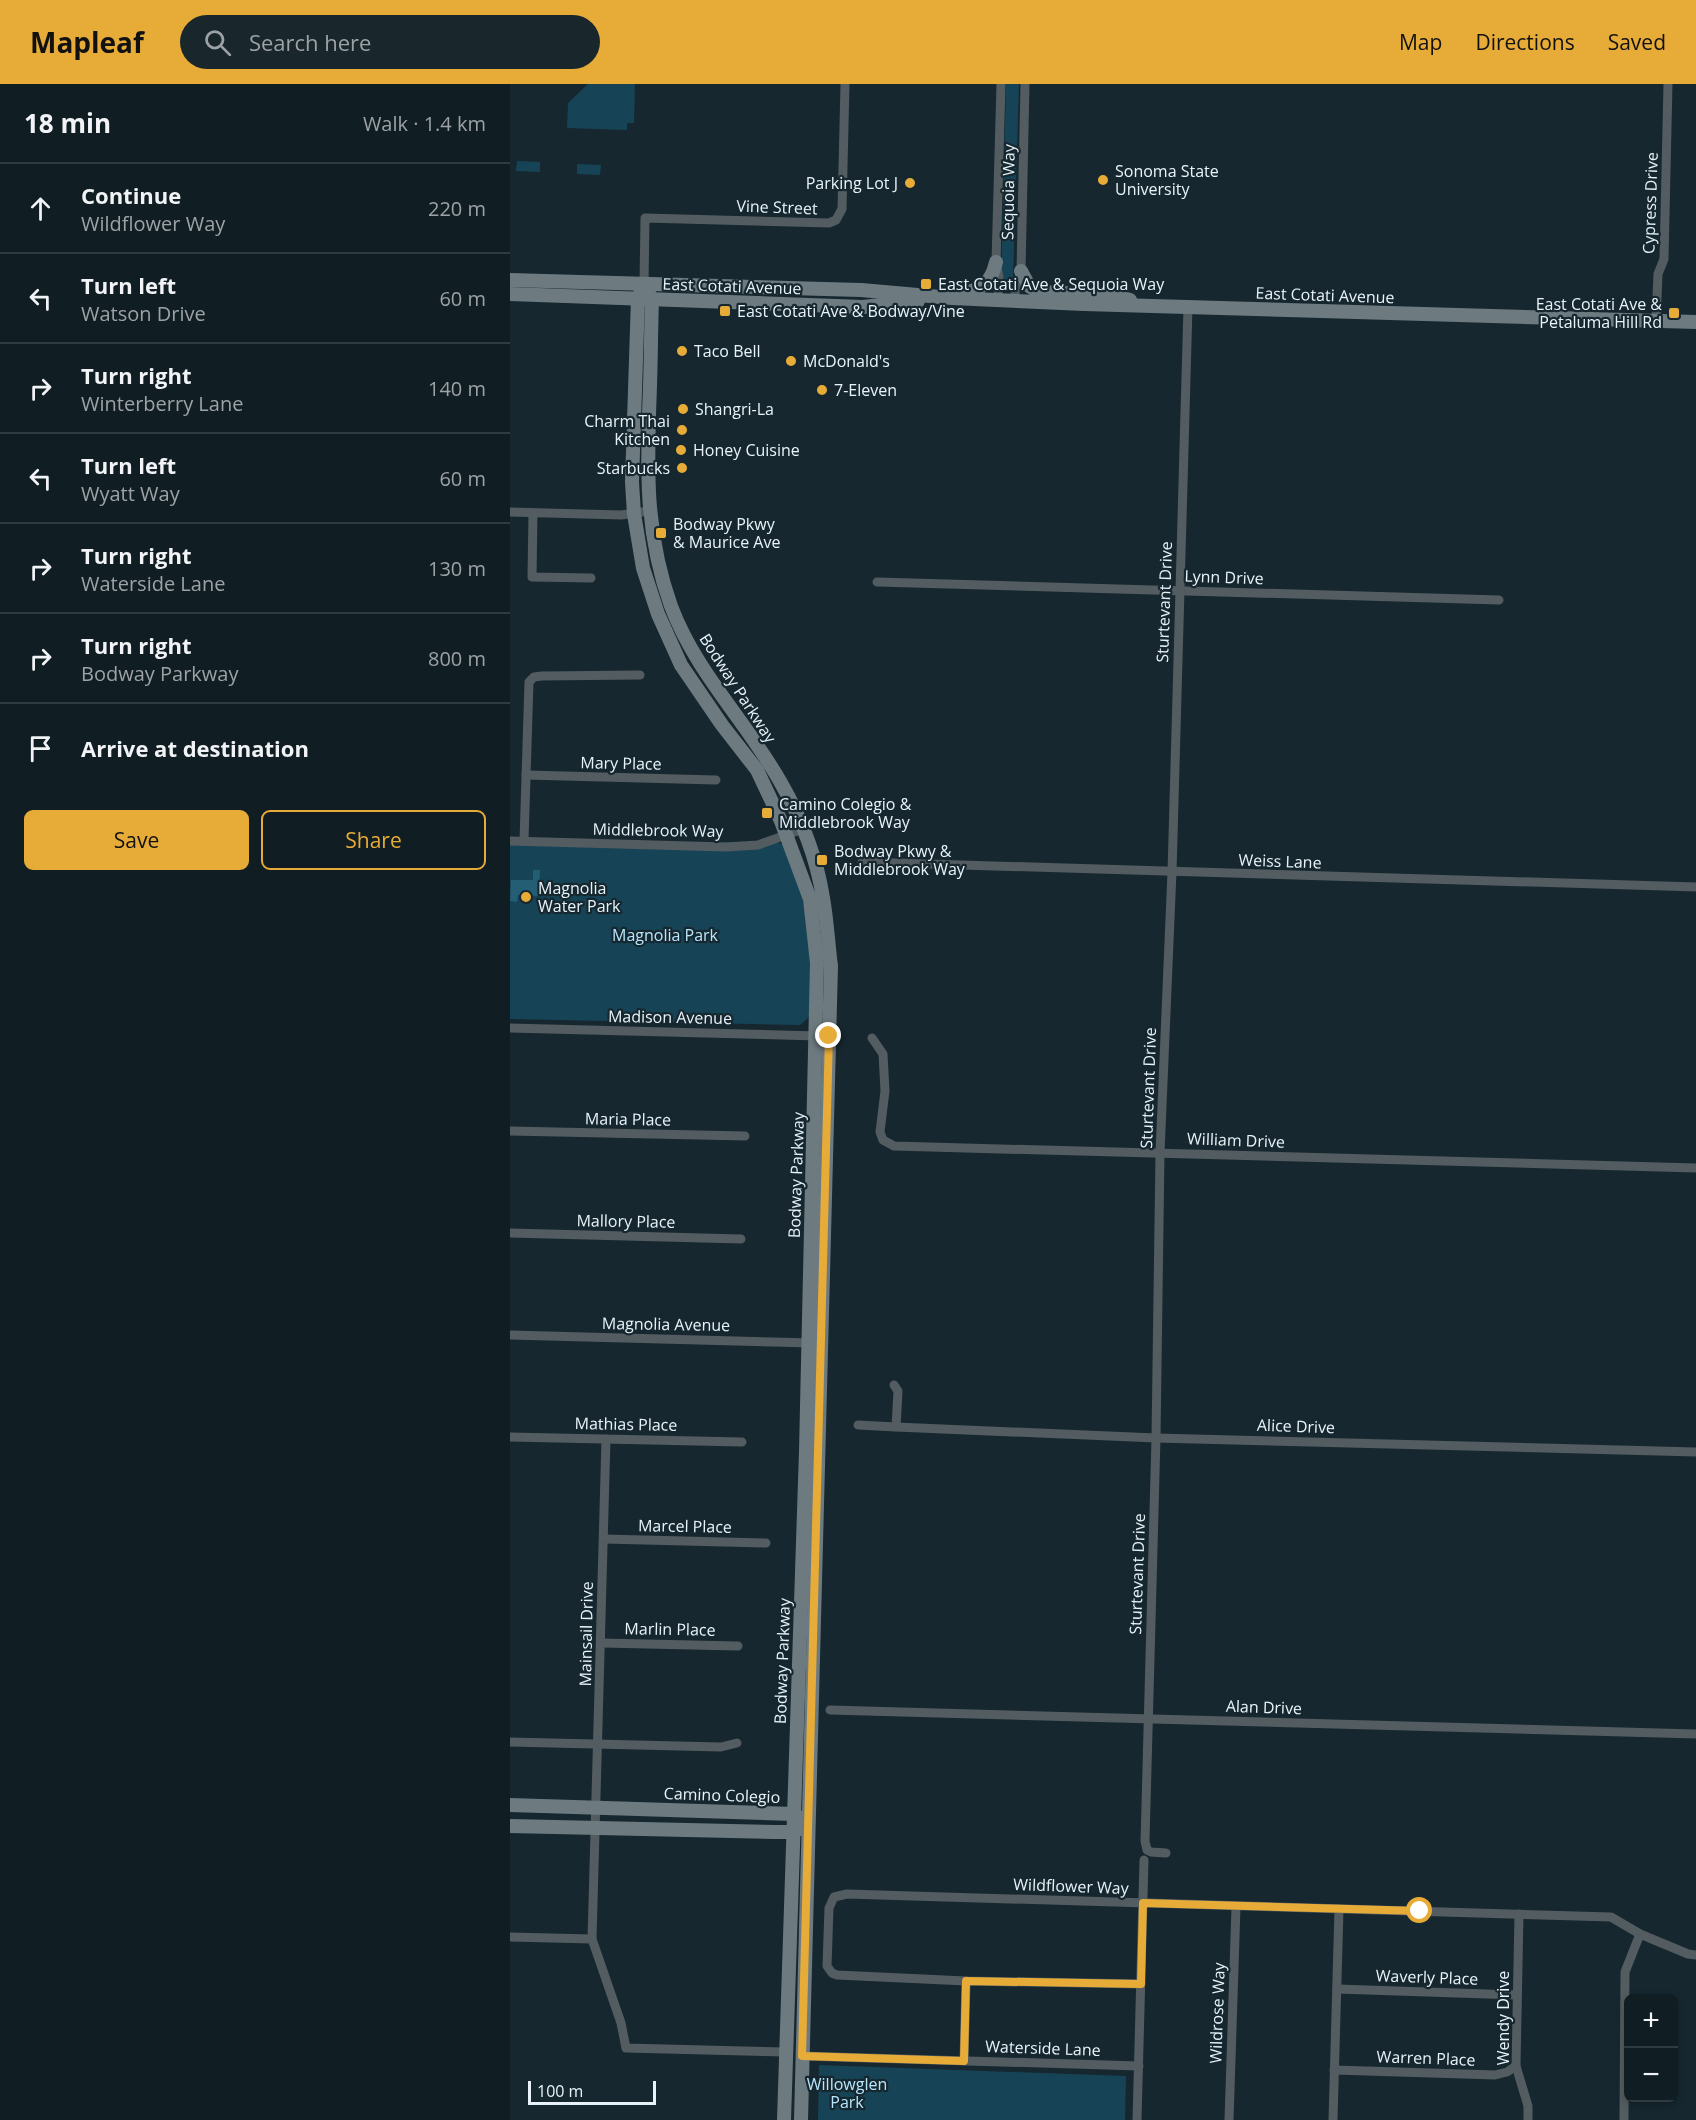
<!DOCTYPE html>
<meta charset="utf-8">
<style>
body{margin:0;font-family:"Open Sans",sans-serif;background:#19262b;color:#f1f3f6}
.controls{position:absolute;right:18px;bottom:18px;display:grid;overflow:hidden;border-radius:9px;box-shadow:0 3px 9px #0003}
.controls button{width:54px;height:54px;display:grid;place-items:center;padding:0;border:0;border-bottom:2px solid #303b41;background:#101d23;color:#f1f3f6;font:30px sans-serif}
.scale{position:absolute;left:18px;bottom:15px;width:128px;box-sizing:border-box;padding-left:6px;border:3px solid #e8f3f9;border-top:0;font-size:16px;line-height:21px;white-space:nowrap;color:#e8f3f9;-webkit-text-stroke:4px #16272f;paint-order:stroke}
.stop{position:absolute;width:18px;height:18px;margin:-14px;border:4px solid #e7ac37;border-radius:50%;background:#fff}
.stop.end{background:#e7ac37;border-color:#fff;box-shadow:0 2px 6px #0008}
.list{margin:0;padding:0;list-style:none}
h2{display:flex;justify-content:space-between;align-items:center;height:78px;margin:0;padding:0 24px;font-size:26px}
h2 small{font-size:20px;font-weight:400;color:#9ca2a6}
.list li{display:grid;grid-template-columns:39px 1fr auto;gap:18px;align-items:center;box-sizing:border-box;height:90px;padding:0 24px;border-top:2px solid #303b41}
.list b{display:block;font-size:22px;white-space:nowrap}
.list p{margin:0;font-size:20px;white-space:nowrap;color:#9ca2a6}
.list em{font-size:20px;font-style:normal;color:#9ca2a6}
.actions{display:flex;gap:12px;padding:18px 24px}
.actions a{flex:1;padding:14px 0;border:2px solid #e7ac37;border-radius:9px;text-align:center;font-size:21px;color:#e7ac37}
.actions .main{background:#e7ac37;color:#111}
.icon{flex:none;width:33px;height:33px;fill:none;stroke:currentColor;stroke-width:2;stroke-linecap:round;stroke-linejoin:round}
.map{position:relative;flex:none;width:1186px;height:2036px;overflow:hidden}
header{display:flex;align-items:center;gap:36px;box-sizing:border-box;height:84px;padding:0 30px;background:#e7ac37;color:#111}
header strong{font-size:28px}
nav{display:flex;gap:33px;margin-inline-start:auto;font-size:21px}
.search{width:420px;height:54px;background:#19262b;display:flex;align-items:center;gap:15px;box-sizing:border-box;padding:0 21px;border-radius:33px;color:#9ca2a6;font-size:22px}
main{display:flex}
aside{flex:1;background:#101d23}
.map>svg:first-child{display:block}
.green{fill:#164456}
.water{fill:#235e75}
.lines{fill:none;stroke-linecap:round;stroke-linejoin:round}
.street{stroke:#535c60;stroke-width:9}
.secondary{stroke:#6d7b81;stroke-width:14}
.route{stroke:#e7ac37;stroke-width:8}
.poi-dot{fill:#e7ac37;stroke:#16272f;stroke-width:2}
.labels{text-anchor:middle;stroke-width:4.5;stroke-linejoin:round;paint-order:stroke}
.poi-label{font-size:16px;fill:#e8f3f9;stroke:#16272f;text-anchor:start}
.street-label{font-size:16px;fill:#e8f3f9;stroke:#16272f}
.park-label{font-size:16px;fill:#b5e6fd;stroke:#16272f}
</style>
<header>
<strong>Mapleaf</strong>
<div class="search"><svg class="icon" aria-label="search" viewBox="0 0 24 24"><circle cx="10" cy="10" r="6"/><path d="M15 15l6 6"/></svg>Search here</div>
<nav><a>Map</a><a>Directions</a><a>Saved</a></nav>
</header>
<main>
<aside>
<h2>18 min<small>Walk · 1.4 km</small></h2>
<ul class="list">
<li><svg class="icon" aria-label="ahead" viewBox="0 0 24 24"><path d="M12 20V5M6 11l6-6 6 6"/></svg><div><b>Continue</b><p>Wildflower Way</p></div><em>220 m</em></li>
<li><svg class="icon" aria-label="left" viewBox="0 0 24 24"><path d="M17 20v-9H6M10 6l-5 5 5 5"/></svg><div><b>Turn left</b><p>Watson Drive</p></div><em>60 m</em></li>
<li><svg class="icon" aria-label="right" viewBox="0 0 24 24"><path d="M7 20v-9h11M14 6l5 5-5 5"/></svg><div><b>Turn right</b><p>Winterberry Lane</p></div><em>140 m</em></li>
<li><svg class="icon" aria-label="left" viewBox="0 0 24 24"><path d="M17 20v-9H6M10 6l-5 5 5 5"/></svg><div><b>Turn left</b><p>Wyatt Way</p></div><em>60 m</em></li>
<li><svg class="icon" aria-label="right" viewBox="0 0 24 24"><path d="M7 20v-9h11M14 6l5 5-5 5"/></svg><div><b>Turn right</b><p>Waterside Lane</p></div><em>130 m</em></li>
<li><svg class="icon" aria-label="right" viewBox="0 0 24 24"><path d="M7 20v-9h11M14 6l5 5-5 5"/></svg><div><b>Turn right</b><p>Bodway Parkway</p></div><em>800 m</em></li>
<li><svg class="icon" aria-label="arrive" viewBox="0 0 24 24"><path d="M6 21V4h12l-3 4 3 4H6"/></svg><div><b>Arrive at destination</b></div></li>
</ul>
<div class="actions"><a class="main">Save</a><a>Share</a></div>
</aside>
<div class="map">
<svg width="1186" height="2036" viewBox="0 0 1186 2036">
<rect width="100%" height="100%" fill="#16272f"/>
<g class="green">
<path d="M78,0H125L124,39H117V46L57,44L58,19Z"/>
<path d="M496,0H509L503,197L497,202L491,197Z"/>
<path d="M7,77L30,78V88L6,87Z"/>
<path d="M67,80L91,81L90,91L67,90Z"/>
<path d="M263,758L273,760C279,777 287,795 292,812C298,833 308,909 302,927C299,934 295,937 290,941L0,935V759Z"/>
<path d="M309,1981L616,1992L615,2036H308Z"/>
</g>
<path class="water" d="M23,786H30L29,812L8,811L7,818L0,817L1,796H23Z"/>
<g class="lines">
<g class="street">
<path d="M134,201L135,134L319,139L326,136L332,125L335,0"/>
<path d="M488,216L489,193L486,178L491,0"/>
<path d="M505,217V208L511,187L515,0"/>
<path d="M1146,237L1148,190L1154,175L1158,0"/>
<path d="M0,428L111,431L139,427"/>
<path d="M23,429L22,493L81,494"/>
<path d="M367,498L989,516"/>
<path d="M16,691L206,696"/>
<path d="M0,757L216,763L248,761L293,745"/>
<path d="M14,757L19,598L24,593L32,592L130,591"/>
<path d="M352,778L1186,803"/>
<path d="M0,944L309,952"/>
<path d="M362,954L373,970L375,1007L370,1048L373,1056L384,1062L1186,1084"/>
<path d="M0,1047L235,1052"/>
<path d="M0,1149L231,1155"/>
<path d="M0,1251L303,1259"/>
<path d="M384,1301L388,1307L386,1343L646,1354L1186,1368"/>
<path d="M348,1341L386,1343"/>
<path d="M0,1353L232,1358"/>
<path d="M96,1355L82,1855L111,1939L116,1964L276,1968"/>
<path d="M94,1455L256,1459"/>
<path d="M91,1559L228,1562"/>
<path d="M320,1626L1186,1650"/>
<path d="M0,1658L211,1663L227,1659"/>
<path d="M656,1769L641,1768L637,1766L635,1757L646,1354L650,1069L662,788L678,223"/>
<path d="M1009,1830L1006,1982L1018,2022V2036"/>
<path d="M0,1853L82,1855"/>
<path d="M631,1900L456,1897L327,1891L322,1889L317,1882L319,1824L324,1813L337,1810L1101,1833L1130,1850L1178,1870L1186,1871"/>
<path d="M827,1905L1007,1911"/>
<path d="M292,1972L629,1982"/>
<path d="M454,1977L456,1897"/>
<path d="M824,1986L985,1991L997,1988L1006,1982"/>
<path d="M627,2036L634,1776"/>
<path d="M719,2036L726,1823"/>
<path d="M823,2036L829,1825"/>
<path d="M1114,2036L1115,1888L1130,1850"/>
</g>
<g class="secondary">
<path d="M511,187L519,202L529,208L602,211L620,216"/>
<path d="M0,196L351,206L442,214L574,220L1186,238"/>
<path d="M134,201L142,215C141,244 141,273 140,302C137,380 134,447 161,522C186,589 237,638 271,699C291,734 307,775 313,814C317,836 318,859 321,882L291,2036"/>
<path d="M134,201L128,214L122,398L124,430L133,484L148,530L171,581L212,641L247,686L271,737L300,815L307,879L296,1367L274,2036"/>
<path d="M0,210L353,223L408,217"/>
<path d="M451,211C472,204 481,200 486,178"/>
<path d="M0,1721L284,1730L290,1734"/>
<path d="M0,1742L265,1748H282L289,1745"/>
</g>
</g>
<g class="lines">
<path class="route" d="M319,952L292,1972L454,1977L456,1897L631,1900L633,1819L910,1827"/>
</g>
<g class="poi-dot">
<circle cx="593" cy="96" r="6"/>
<circle cx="400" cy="99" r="6"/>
<rect x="410" y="194" width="12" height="12" rx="3"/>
<rect x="209" y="221" width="12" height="12" rx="3"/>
<rect x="1158" y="223" width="12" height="12" rx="3"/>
<circle cx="172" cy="267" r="6"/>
<circle cx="281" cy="277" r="6"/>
<circle cx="312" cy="306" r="6"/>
<circle cx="173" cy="325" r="6"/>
<circle cx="172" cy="346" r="6"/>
<circle cx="171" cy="366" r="6"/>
<circle cx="172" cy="384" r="6"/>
<rect x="145" y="443" width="12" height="12" rx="3"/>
<rect x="251" y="723" width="12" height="12" rx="3"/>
<rect x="306" y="770" width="12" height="12" rx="3"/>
<circle cx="16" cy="813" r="6"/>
</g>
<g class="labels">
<g class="poi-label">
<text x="605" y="93">Sonoma State<tspan x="605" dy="18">University</tspan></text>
<text x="388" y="105" text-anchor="end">Parking Lot J</text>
<text x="428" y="206">East Cotati Ave &amp; Sequoia Way</text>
<text x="1152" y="226" text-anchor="end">East Cotati Ave &amp;<tspan x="1152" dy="18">Petaluma Hill Rd</tspan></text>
<text x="227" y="233">East Cotati Ave &amp; Bodway/Vine</text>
<text x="184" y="273">Taco Bell</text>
<text x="293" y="283">McDonald's</text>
<text x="324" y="312">7-Eleven</text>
<text x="185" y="331">Shangri-La</text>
<text x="160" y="343" text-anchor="end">Charm Thai<tspan x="160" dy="18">Kitchen</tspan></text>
<text x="183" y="372">Honey Cuisine</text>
<text x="160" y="390" text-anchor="end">Starbucks</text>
<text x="163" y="446">Bodway Pkwy<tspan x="163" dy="18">&amp; Maurice Ave</tspan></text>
<text x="269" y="726">Camino Colegio &amp;<tspan x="269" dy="18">Middlebrook Way</tspan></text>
<text x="324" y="773">Bodway Pkwy &amp;<tspan x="324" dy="18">Middlebrook Way</tspan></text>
<text x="28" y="810">Magnolia<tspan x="28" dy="18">Water Park</tspan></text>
</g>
<g class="street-label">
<text transform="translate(498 108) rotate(-89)" y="6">Sequoia Way</text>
<text transform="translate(1140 119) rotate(-88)" y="6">Cypress Drive</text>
<text transform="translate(267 123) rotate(2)" y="6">Vine Street</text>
<text transform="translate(222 202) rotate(2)" y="6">East Cotati Avenue</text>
<text transform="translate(815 211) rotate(2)" y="6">East Cotati Avenue</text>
<text transform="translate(714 493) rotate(2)" y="6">Lynn Drive</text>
<text transform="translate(654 518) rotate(-88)" y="6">Sturtevant Drive</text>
<text transform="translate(228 604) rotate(57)" y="6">Bodway Parkway</text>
<text transform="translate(111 679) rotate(1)" y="6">Mary Place</text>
<text transform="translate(148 746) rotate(1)" y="6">Middlebrook Way</text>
<text transform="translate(770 777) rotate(2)" y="6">Weiss Lane</text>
<text transform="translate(160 933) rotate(1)" y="6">Madison Avenue</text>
<text transform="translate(638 1004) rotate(-88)" y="6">Sturtevant Drive</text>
<text transform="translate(118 1035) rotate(1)" y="6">Maria Place</text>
<text transform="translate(726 1056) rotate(2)" y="6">William Drive</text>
<text transform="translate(286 1091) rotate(-88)" y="6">Bodway Parkway</text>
<text transform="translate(116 1137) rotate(1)" y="6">Mallory Place</text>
<text transform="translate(156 1240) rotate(1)" y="6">Magnolia Avenue</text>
<text transform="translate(116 1340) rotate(1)" y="6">Mathias Place</text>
<text transform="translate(786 1342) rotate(2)" y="6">Alice Drive</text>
<text transform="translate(175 1442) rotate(1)" y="6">Marcel Place</text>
<text transform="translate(627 1490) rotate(-88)" y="6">Sturtevant Drive</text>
<text transform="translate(160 1545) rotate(1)" y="6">Marlin Place</text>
<text transform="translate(76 1550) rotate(-89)" y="6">Mainsail Drive</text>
<text transform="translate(272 1577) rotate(-88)" y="6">Bodway Parkway</text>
<text transform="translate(754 1623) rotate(2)" y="6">Alan Drive</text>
<text transform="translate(212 1711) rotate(2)" y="6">Camino Colegio</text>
<text transform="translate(561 1802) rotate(2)" y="6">Wildflower Way</text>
<text transform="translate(917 1893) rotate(2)" y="6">Waverly Place</text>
<text transform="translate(707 1929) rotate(-88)" y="6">Wildrose Way</text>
<text transform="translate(993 1934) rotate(-90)" y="6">Wendy Drive</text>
<text transform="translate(533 1964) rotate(2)" y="6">Waterside Lane</text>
<text transform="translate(916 1974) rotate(2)" y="6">Warren Place</text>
</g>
<g class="park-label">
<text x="155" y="857">Magnolia Park</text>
<text x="337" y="2006">Willowglen<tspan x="337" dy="18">Park</tspan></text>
</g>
</g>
</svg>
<div class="controls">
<button>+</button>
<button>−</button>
</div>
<div class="scale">100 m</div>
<div class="stop" style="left:910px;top:1827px"></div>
<div class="stop end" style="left:319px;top:952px"></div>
</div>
</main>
